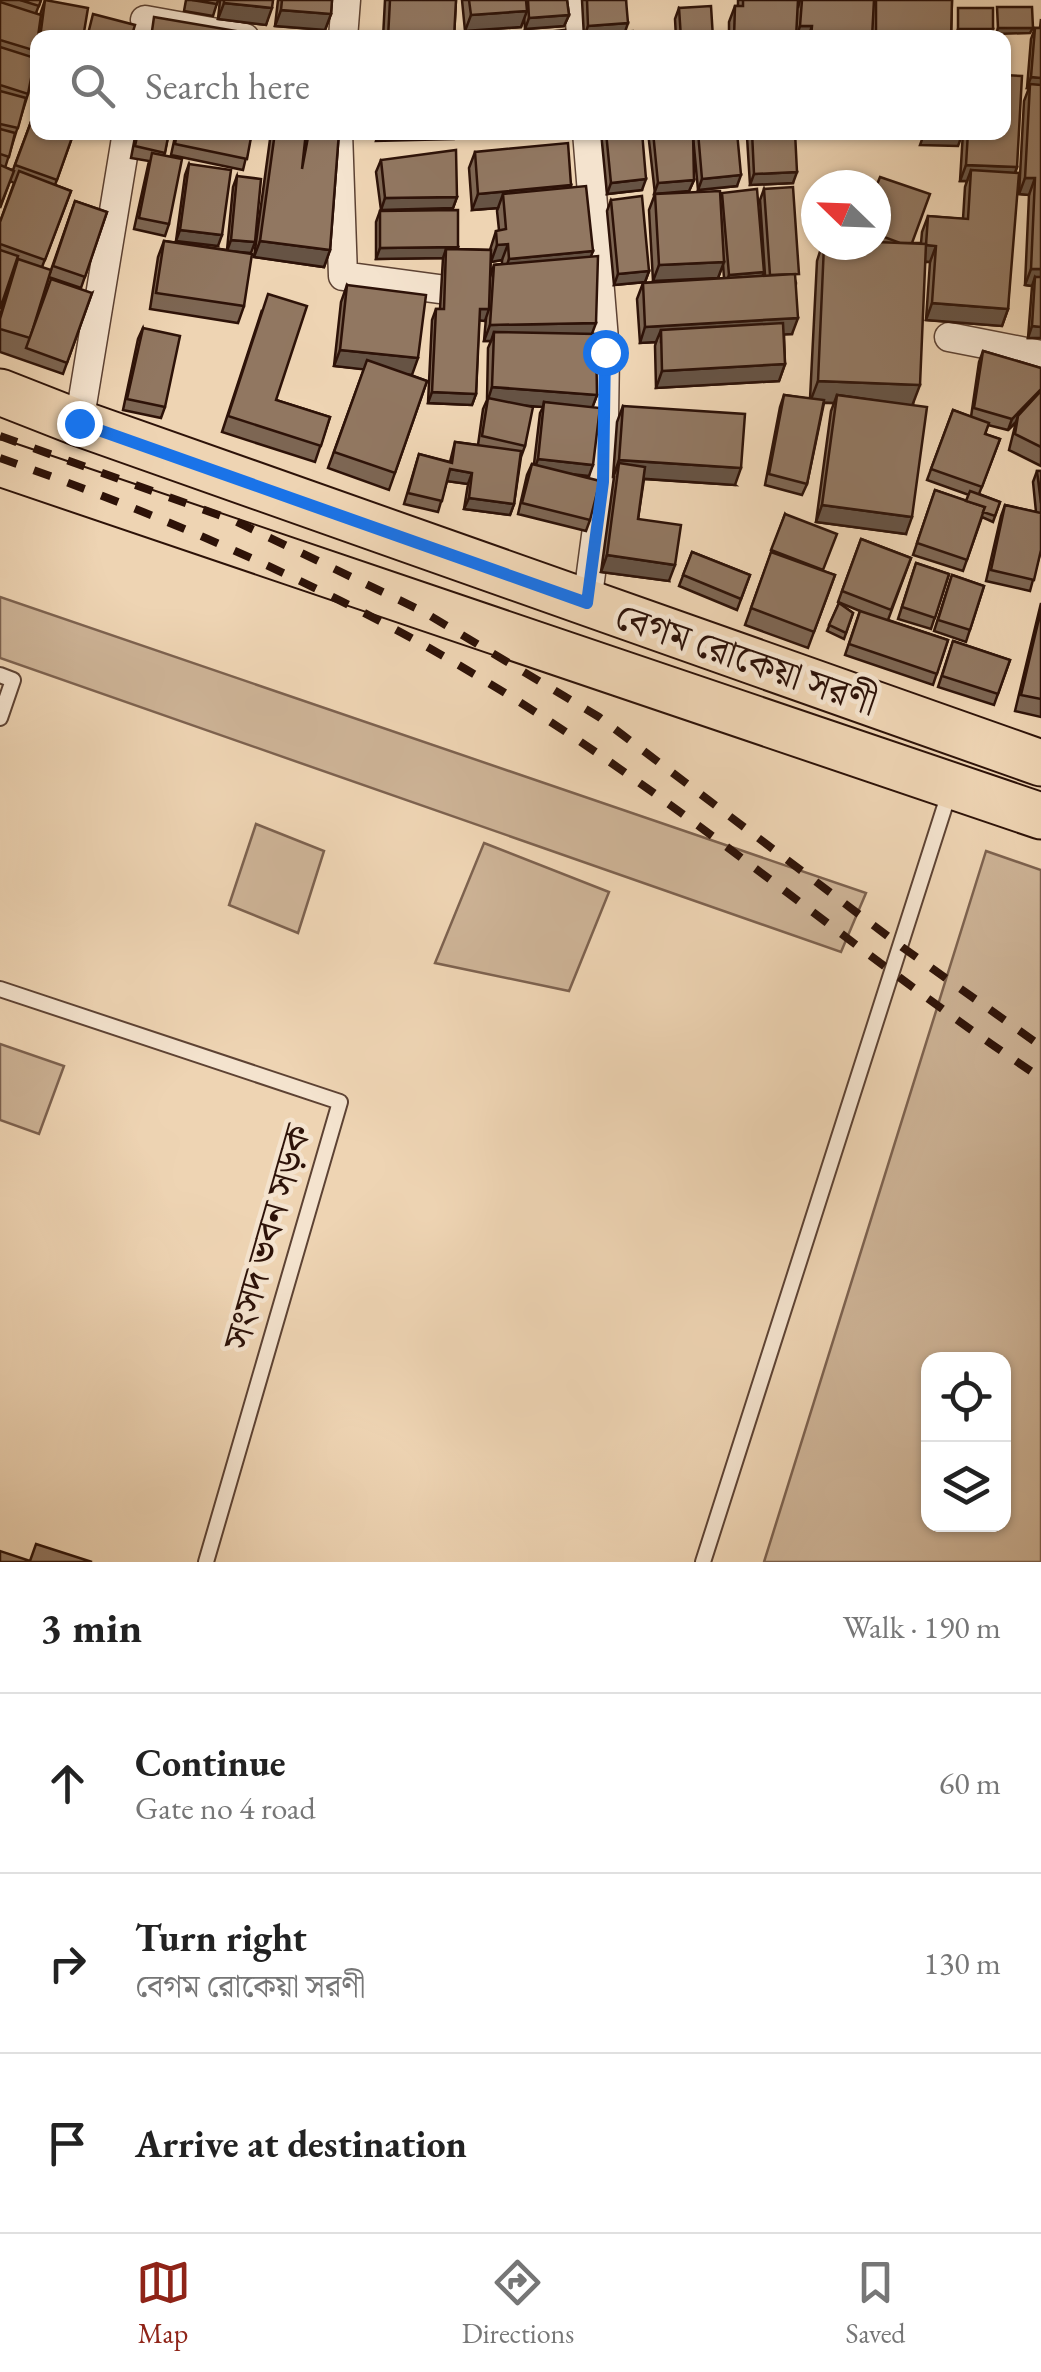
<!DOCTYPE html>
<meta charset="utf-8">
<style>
body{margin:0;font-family:"EB Garamond","Noto Serif Bengali",serif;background:#f2f2f2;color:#222}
.controls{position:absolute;right:30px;bottom:30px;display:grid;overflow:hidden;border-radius:20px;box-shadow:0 2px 8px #0004}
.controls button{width:90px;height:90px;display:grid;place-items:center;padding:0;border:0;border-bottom:2px solid #e0e0e0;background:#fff;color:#222;font:50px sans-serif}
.compass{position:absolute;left:801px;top:170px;width:90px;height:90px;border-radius:50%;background:#fff;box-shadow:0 2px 8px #0004;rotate:293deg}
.stop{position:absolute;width:30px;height:30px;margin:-22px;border:8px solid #1a73e8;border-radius:50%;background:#fff}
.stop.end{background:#1a73e8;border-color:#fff;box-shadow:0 2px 10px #0008}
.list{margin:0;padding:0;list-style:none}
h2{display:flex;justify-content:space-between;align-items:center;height:130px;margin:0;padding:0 40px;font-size:42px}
h2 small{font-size:32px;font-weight:400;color:#767676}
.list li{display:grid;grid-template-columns:65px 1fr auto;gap:30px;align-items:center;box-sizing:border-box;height:180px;padding:0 40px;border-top:2px solid #e0e0e0}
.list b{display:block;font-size:38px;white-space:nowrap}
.list p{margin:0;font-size:32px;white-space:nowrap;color:#767676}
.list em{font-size:32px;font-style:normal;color:#767676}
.icon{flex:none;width:55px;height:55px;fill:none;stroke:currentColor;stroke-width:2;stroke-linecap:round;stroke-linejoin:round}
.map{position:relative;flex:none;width:1041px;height:1562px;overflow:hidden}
.search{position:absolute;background:#fff;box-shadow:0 2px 8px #0004;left:30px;right:30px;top:30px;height:110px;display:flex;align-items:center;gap:25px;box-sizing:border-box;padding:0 35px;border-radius:20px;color:#767676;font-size:38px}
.sheet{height:670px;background:#fff}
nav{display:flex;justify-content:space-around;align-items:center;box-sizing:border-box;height:140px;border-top:2px solid #e0e0e0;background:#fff;font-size:28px;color:#767676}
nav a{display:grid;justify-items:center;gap:5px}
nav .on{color:#8f2418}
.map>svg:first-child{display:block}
.green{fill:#cdb396;stroke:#7d624f;stroke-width:2.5;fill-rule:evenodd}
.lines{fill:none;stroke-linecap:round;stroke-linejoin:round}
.lane-casing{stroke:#5d4233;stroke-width:18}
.street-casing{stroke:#5d4233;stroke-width:31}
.primary-casing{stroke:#2d1208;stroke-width:49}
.lane{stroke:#f4e3ce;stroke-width:14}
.street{stroke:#f4e3ce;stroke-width:28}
.primary{stroke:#eed4b3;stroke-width:45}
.rail{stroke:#2d1208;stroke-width:8;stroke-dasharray:18 18;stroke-linecap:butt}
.wall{fill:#7d6653;stroke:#2d1208;stroke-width:2.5;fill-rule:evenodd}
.shaded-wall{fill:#665344;stroke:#2d1208;stroke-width:2.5}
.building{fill:#917761;stroke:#2d1208;stroke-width:2.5}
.route{stroke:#1a73e8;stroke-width:12}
.labels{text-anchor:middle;stroke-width:9;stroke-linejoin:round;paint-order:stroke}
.street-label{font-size:38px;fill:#2d1208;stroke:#f4e3ce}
</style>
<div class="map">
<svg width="1041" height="1562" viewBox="0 0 1041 1562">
<rect width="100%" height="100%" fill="#eed4b3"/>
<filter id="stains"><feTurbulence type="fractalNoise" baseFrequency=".002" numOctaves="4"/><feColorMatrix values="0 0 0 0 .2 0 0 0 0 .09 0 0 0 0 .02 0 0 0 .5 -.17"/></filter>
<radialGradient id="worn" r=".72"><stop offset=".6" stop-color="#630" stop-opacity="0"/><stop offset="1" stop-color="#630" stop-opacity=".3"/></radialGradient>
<g class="green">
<path d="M0,597L866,893L841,952L0,658Z"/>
<path d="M256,824L324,851L298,933L229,905Z"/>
<path d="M484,843L609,892L569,991L435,963Z"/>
<path d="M986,851L1041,870V1562H764ZM928,1360H1004V1524H928Z"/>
<path d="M0,1044L64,1066L39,1134L0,1120Z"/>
</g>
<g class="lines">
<g class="lane-casing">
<g id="lane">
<path d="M0,675L13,680L0,718"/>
<path d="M0,989L340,1102L206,1562"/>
<path d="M703,1562L950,790"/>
</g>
</g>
<g class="street-casing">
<g id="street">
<path d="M579,0L581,38"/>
<path d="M145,20L245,38"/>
<path d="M343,38L346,0"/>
<path d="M338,132L343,276L439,289"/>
<path d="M949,337L1041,355"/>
<path d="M79,423L127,132"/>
<path d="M587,603L603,483L605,352L587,132"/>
</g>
</g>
<g class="primary-casing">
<g id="primary">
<path d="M0,392L79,423L1041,763"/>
<path d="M0,463L1041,816"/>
</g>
</g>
<use href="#lane" class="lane"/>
<use href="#street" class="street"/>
<use href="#primary" class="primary"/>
<g class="rail">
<path d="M0,436L235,521L422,611L599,717L902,947L1041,1046"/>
<path d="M0,458C167,517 335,589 487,682C682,799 852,952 1041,1078"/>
</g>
</g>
<g class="wall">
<path d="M0,0H41L36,13L40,15L45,0L83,38H38V74H34L37,39L33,57L28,94L5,168L13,170L38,103L74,132L55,185L71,191L42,267L50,273L75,201L107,212L81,288L49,277L31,333L92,293L63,374L0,352V315L15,268L0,309V222L14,183L10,181L0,208Z"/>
<path d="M186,0H218L213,16L184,11Z"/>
<path d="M220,0H273L266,25L218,19Z"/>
<path d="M278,0H332L331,14L325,30L275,26Z"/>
<path d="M385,0H456L454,38H383Z"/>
<path d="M462,0H567L569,15L564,26L525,29L524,17L521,27L465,31Z"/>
<path d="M582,0H626L625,32L634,38L584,37Z"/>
<path d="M738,0H798V8L800,0H952L951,38H729V22L735,6H738Z"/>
<path d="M679,8L713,38H676L675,19Z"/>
<path d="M1041,19V338H1028L1032,286L1025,285L1029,195L1019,194L1024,101L1029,88H1027L1031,39L1035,28H1040Z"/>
<path d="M136,132H169L164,156L169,224L165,236L134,229L149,161L131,158Z"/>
<path d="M176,132H252L243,170L171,155Z"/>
<path d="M271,132H339L330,250L324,267L254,257Z"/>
<path d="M601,132H642V190L607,194Z"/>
<path d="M648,132H737V186L698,190L693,136L694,180L689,191L663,193L721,196L763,276L765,275L760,200L764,189L796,283L792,334H784L785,364L779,381L656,388L655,346L656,342L640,343L637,299L643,283L724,278L723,264L718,278L653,281L649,210L655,194Z"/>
<path d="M749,132H795L793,183L750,185L747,137Z"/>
<path d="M963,132H1004L1017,167L1015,173L1008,309L1002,326L926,320L930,262H925L913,405L906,534L816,522L831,411L834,403H824L807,484L802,495L765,485L780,407L784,395L810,399L817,261L822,245H876V187L912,243H921L922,232L928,216L963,219L965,187L967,181H960Z"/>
<path d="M475,152L571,185L570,188L593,251L590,257L592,334L597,395L592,408L589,476L576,475L590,520L586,531L518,514L527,475L532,464H534L540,413L543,407L528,406L525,446L521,457L514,504L510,515L464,509L468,484L447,481L438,512L404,504L419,454L450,462L455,442L478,445L483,409L487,400L488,348L491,341H484L486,318L485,321L479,320L476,394L472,405L428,403L432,320L436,309H440L443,258L376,259V222L380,211L458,247L457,249L490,250L496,231L499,230L497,211L498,208L472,210L469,168ZM491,253V262L502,260V264L494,265L490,277Z"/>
<path d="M381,160L457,197L453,208L381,210L376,172Z"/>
<path d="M189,164L218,246L176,241L185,175Z"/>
<path d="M237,176L251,253L239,252L244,306L238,323L150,309L158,257L164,241L227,250L233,187Z"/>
<path d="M611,200L649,271L645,282L614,285L607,211Z"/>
<path d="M347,285L412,375L408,374L427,381L389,490L328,468L364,369L334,366L341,302Z"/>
<path d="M262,310L276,400L330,417L315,462L222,432Z"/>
<path d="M143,328L165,407L161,418L123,410L138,339Z"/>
<path d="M983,351L1041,368V466L1009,450L1016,422L1008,430L988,425L985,434L1000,439L979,494L1000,502L993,522L982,517L963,571L913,555L935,490L966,501L969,495L927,480L953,410L971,417L979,362Z"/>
<path d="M623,406L735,485L644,479L638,519L669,581L601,572L614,477H613L617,422Z"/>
<path d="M1037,471H1041V550L1030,591L986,581L1001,516L1005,505L1036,512L1033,482Z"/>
<path d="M785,514L823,571L835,575L808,648L745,625Z"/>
<path d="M861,539L911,558L888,620L948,640L933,685L845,655L860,611L838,602Z"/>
<path d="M692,552L750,575L737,610L679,586Z"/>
<path d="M916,563L949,574L931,629L898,619Z"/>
<path d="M952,575L984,586L966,642L934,631Z"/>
<path d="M839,603L853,613L844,639L827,631Z"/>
<path d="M1041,603V717L1015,711Z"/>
<path d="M953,641L1010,660L994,705L938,687Z"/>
</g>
<g class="shaded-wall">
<path d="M224,3L272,8L266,25L218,19Z"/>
<path d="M281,10L331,14L325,30L275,26Z"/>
<path d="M527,11L521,27L465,31L471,15Z"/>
<path d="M569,15L564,26L525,29L529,18Z"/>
<path d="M628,23L624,35L584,37L588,26Z"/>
<path d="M800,26H812L808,38H796Z"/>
<path d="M998,28H1033L1030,33L996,34Z"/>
<path d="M958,29H993L991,34L956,35Z"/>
<path d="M1031,77L1041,78V89L1030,84L1029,88H1027Z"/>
<path d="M379,132H457L454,139L376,141Z"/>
<path d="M924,134L962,135L958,146L920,145Z"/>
<path d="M966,165L1017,167L1011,184L971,170L967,181H960Z"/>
<path d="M797,172L793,183L750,185L754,174Z"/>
<path d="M741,175L737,186L698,190L702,179Z"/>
<path d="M1025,178H1035L1029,195L1019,194Z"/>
<path d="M646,179L642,190L607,194L611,183Z"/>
<path d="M694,180L689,191L654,194L658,183Z"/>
<path d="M571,185L565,201L503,194L498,208L472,210L478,194Z"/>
<path d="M457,197L453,208L381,210L385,198Z"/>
<path d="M180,230L222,235L218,246L176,241Z"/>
<path d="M231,240L255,242L251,253L227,251Z"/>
<path d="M260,241L330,250L324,267L254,257Z"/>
<path d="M508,244L502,260L491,262L497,245Z"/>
<path d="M926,245L936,246L930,262L920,261Z"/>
<path d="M458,247L454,258L446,249L443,258L376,259L380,248Z"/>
<path d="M593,251L587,267L503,276L509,259Z"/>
<path d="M724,262L718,278L653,281L659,265Z"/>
<path d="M1031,269H1041V286L1035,277L1032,286L1025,285Z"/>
<path d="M649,271L645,282L614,285L618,274Z"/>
<path d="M764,272L760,283L725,287L729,275Z"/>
<path d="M932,303L1008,309L1002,326L926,320Z"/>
<path d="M480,309H489L485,321L476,320Z"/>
<path d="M798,318L792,334L661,342V330L656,342L640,343L645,327Z"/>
<path d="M596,323L590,339L494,332L491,341H484L490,325Z"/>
<path d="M1032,326L1041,327V338H1028Z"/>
<path d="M340,350L418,358L412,375L334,366Z"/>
<path d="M785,364L779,381L656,388L662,371Z"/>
<path d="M818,381L920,385L912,406L837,395L834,403L810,402Z"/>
<path d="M492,387L597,395L591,411L544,402L543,407L487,403Z"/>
<path d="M1041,389V396L1018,416L1016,422L1008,430L1012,419Z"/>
<path d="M432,392L476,394L472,405L428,403Z"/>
<path d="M538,459L593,465L589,476L534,470Z"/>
<path d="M619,460L741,468L735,485L618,477L619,463L613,477Z"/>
<path d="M450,469L472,473L468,484L446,481Z"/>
<path d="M469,498L514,504L510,515L464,509Z"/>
<path d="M822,505L912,517L906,534L816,522Z"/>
<path d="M607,555L675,565L669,581L601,572Z"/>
</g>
<g class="building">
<path d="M20,0H41L39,6Z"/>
<path d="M45,0L88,8L83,38H40Z"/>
<path d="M192,0H218L217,4Z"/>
<path d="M224,0H273L272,8L224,3Z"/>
<path d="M282,0H332L331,14L281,10Z"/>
<path d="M390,0H456L454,38H388Z"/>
<path d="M469,0H526L527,11L471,15Z"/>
<path d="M528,0H567L569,15L529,18Z"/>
<path d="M587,0H626L628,23L588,26Z"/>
<path d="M743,0H798L796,38H734L735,6H743Z"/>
<path d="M802,0H874L872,38H811L812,26H800Z"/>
<path d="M876,0H952L951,38H876Z"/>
<path d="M0,2L41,15L36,51L0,40Z"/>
<path d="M711,6L713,38H681L679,8Z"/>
<path d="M997,7H1032L1033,28H998Z"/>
<rect x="958" y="8" width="35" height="21"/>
<path d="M93,14L135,25L131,38H87Z"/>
<path d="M154,17L236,31L235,38H151Z"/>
<path d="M1035,28H1041V78L1031,77Z"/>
<path d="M565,30V38H491Z"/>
<path d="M633,31L634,38H597V34Z"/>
<path d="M0,47L35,58L28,94L0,85Z"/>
<path d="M1004,75L1022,76L1017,167L966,165L968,132H1004Z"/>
<path d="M1030,84L1041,85V269H1031L1035,178H1025Z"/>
<path d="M0,91L26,98L18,128L0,124Z"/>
<path d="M38,103V132H74L57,180L15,165Z"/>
<path d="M0,129L15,133L9,157L0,154Z"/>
<path d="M138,132H169L165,153L135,146Z"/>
<path d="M177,132H252L247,159L175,144Z"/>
<path d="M275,132H306L302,169L309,132H339L330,250L260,241Z"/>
<path d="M606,132H642L646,179L611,183Z"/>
<path d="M653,132H693L694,180L658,183Z"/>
<path d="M698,132H737L741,175L702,179Z"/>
<path d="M752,132H795L797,172L754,174Z"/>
<path d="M924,132H962V135L924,134Z"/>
<path d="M568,143L571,185L478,194L475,152Z"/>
<path d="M456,150L457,197L385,198L381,160Z"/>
<path d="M152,153L182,159L169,224L139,218Z"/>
<path d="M189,164L231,170L222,235L180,230Z"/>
<path d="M0,165L14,171L0,207Z"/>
<path d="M971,170L1019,173L1008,309L932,303L936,246L926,245L928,216L968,219Z"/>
<path d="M19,171L71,191L45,260L0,244V222Z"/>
<path d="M237,176L261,179L255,242L231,240Z"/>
<path d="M880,177L930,194L912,243H900L876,234V187Z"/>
<path d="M586,186L593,251L509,259L508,244L497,245L496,231L506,229L503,194Z"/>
<path d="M793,187L799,274L770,275L764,189Z"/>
<path d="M757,189L764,272L729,275L722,193Z"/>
<path d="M720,191L724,262L659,265L655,194Z"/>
<path d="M642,196L649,271L618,274L611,200Z"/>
<path d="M75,201L107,212L85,277L53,266Z"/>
<path d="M458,210V247L380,248V211Z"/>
<path d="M164,241L252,254L244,306L156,293Z"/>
<path d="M876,242L926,244L920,385L818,381L824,245H876Z"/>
<path d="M446,249L491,250L489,309H480L476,394L432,392L436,309H444Z"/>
<path d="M0,250L18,256L0,309Z"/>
<path d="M598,256L596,323L490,325L494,265Z"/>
<path d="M18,259L51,270L30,338L0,329V319Z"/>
<path d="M795,274L798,318L645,327L643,283Z"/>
<path d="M1035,277H1041V327L1032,326Z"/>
<path d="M51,279L92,293L67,363L26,348Z"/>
<path d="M347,285L426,295L418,358L340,350Z"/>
<path d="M268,294L307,306L276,400L330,417L321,446L228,416Z"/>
<path d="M783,323L785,364L662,371L661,330Z"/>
<path d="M143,328L180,336L165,407L127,399Z"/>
<path d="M494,332L596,334L597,395L492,387Z"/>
<path d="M983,351L1041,368V389L1012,419L974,408Z"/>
<path d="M367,360L427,381L395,473L334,452Z"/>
<path d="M1041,391V447L1015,434L1018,416Z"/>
<path d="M784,395L824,400L807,484L769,474Z"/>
<path d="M837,395L927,407L912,517L822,505Z"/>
<path d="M488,398L533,407L525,446L482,436Z"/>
<path d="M544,402L600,408L593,465L538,459Z"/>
<path d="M623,406L745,414L741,468L619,460Z"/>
<path d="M953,410L989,423L985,434L1000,439L982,487L931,469Z"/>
<path d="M455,442L521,451L514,504L469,498L472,473L450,469L442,501L408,493L419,454L452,463Z"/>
<path d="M619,463L645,467L638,519L681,525L675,565L607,555Z"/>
<path d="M532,464L600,481L590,520L522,503Z"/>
<path d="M1037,471H1041V503Z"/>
<path d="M935,490L985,507L967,560L917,543Z"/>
<path d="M970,491L1000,502L995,516L983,512L985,507L966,501Z"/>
<path d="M1005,505L1041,513V550L1034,580L991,570Z"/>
<path d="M785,514L837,534L823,570L771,550Z"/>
<path d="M861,539L911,558L891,610L842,591Z"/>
<path d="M692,552L750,575L741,599L683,575Z"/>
<path d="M771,552L835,575L814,632L751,608Z"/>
<path d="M916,563L949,574L935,618L902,607Z"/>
<path d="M952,575L984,586L970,630L938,620Z"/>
<path d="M839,603L853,613L846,633L829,625Z"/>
<path d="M1041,610V699L1021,695Z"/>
<path d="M860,611L948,640L937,674L849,644Z"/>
<path d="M953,641L1010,660L998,694L942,676Z"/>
<path d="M36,1544L92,1562H0V1551L30,1561Z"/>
</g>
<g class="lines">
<path class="route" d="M79,423L587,603L603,482L605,352"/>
</g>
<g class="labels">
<g class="street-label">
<text transform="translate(746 659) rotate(19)" y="13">বেগম রোকেয়া সরণী</text>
<text transform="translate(267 1237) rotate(-74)" y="13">সংসদ ভবন সড়ক</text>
</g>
</g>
<rect width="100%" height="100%" filter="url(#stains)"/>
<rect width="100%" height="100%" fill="url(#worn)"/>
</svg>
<div class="controls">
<button><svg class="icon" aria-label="locate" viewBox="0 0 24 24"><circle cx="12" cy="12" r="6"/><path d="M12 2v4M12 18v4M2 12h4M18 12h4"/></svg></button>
<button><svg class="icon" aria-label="layers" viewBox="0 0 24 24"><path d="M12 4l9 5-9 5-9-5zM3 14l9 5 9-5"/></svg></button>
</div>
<svg class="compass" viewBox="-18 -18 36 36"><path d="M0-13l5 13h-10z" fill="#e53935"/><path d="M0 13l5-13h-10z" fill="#767676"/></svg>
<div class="stop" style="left:605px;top:352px"></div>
<div class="stop end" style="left:79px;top:423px"></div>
<div class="search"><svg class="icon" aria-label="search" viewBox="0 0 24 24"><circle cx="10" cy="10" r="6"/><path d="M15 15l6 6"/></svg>Search here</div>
</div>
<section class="sheet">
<h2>3 min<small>Walk · 190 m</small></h2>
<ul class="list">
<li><svg class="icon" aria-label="ahead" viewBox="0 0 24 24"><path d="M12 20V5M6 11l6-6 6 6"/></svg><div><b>Continue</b><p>Gate no 4 road</p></div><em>60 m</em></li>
<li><svg class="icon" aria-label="right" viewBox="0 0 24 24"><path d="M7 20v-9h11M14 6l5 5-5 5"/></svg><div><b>Turn right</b><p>বেগম রোকেয়া সরণী</p></div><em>130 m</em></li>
<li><svg class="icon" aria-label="arrive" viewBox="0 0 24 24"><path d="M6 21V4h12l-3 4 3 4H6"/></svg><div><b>Arrive at destination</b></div></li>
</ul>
</section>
<nav>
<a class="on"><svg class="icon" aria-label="map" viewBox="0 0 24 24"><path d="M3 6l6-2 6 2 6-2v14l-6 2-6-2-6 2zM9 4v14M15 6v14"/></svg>Map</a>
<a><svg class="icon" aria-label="directions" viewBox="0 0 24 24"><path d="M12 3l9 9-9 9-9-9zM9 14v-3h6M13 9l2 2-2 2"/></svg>Directions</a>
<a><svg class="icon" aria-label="saved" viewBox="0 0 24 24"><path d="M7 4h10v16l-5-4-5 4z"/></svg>Saved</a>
</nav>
